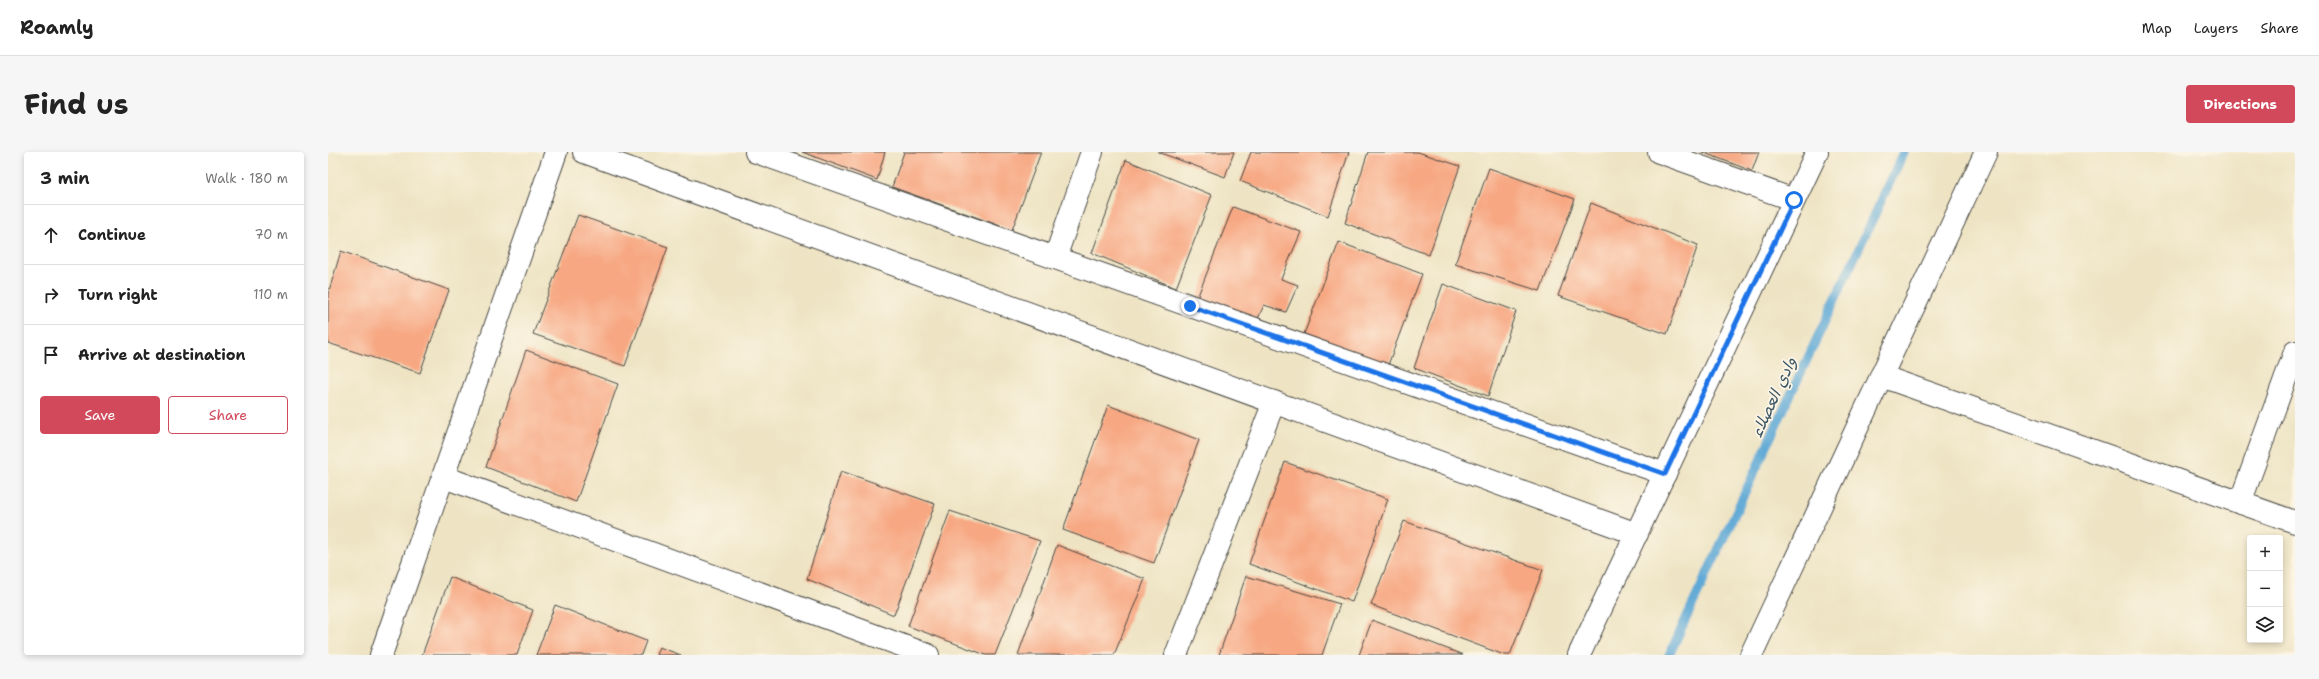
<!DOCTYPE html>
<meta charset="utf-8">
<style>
body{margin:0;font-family:"Shantell Sans","Playpen Sans Arabic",sans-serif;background:#f6f6f6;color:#222}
.controls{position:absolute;right:12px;bottom:12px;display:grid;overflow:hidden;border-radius:4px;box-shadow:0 2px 6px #0003}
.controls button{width:36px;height:36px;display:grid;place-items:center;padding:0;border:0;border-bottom:1px solid #e0e0e0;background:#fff;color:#222;font:20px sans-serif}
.stop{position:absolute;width:12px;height:12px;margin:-9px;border:3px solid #1a73e8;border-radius:50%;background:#fff}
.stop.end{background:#1a73e8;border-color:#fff;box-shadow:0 1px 4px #0008}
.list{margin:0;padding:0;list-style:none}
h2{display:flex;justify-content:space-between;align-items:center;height:52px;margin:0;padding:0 16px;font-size:17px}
h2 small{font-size:13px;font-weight:400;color:#767676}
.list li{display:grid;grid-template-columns:26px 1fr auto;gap:12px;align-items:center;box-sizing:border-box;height:60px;padding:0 16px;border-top:1px solid #e0e0e0}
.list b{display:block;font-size:15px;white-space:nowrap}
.list em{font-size:13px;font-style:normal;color:#767676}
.actions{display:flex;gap:8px;padding:12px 16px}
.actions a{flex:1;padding:9px 0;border:1px solid #d1495b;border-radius:4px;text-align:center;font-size:14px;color:#d1495b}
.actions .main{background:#d1495b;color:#fff}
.icon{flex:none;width:22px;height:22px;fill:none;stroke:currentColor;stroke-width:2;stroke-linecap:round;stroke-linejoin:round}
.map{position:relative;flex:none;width:1967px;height:503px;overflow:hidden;border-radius:4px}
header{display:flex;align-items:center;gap:24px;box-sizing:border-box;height:56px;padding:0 20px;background:#fff;border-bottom:1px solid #e0e0e0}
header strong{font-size:19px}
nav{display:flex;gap:22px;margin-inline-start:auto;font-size:14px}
.intro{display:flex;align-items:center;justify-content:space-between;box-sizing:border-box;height:96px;padding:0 24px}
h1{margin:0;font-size:28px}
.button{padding:10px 18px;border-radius:4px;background:#d1495b;color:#fff;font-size:14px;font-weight:700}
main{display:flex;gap:24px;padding:0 24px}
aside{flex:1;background:#fff;border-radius:4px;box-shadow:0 2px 6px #0003}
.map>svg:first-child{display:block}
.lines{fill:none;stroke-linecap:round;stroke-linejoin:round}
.stream{stroke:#5ea9d6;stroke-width:9}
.building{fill:#f7a883}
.minor-casing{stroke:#484742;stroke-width:24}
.minor{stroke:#fff;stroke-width:22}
.route{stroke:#1a73e8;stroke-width:5}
.labels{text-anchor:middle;stroke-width:3.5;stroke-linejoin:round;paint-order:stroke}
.water-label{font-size:16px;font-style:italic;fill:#3d5767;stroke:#fcf5e5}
</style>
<header>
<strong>Roamly</strong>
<nav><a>Map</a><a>Layers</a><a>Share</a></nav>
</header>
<div class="intro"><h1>Find us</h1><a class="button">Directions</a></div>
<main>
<aside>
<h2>3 min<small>Walk · 180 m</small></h2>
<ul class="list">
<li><svg class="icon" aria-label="ahead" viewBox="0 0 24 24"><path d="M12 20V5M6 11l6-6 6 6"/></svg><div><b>Continue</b></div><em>70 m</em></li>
<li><svg class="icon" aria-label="right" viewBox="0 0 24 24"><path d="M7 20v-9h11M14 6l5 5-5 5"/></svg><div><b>Turn right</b></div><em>110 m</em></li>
<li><svg class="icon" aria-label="arrive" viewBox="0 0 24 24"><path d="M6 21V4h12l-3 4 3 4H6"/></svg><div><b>Arrive at destination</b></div></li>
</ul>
<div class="actions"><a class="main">Save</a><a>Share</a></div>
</aside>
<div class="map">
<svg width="1967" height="503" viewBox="0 0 1967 503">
<rect width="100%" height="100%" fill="#fcf5e5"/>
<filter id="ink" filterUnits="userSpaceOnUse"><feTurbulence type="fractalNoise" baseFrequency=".025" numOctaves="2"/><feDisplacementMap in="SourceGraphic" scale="8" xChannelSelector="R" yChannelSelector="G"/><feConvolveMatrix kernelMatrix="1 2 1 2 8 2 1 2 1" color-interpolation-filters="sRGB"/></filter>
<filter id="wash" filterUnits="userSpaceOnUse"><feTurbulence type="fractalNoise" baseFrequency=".012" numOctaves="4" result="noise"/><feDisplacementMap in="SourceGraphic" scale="16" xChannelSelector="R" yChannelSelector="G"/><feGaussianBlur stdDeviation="0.9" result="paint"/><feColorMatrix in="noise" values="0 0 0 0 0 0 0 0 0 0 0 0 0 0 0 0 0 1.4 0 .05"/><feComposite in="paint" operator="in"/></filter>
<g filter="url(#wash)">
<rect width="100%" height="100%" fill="#eee4c4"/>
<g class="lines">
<path class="stream" d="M1341,503L1576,0"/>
</g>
<g id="blocks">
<g class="building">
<path d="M474,0H557L549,28Z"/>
<path d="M576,0H713L684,78L564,35Z"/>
<path d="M830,0H906L897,25Z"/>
<path d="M923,0H1021L1000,64L912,29Z"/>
<path d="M1040,0H1090L1132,14L1101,103L1017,71Z"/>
<path d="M1374,0H1431L1424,19Z"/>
<path d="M798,8L884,43L848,136L764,101Z"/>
<path d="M1161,16L1247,47L1212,139L1127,112Z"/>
<path d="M1263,51L1370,93L1339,182L1230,144Z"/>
<path d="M905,55L973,80L953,127L970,133L958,160L936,153L928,171L869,146Z"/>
<path d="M250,63L340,95L297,214L205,182Z"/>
<path d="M1011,90L1094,122L1060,213L976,182Z"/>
<path d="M13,99L121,138L92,221L0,191V142Z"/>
<path d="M1115,132L1188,159L1160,244L1086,216Z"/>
<path d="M198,198L290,232L248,350L158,315Z"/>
<path d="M780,253L871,288L826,411L735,378Z"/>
<path d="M957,310L1060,347L1024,450L921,412Z"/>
<path d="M513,319L607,352L566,463L479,427Z"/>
<path d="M622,359L712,389L667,503H658L580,474Z"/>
<path d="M1076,369L1215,418L1182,503H1176L1043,453Z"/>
<path d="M729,393L817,427L786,503H690Z"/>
<path d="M918,424L1012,452L994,503H891Z"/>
<path d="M122,425L205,458L189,503H94Z"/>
<path d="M227,453L318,489L313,503H208Z"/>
<path d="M1044,468L1135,503H1031Z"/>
<path d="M331,495L353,503H328Z"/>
</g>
</g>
</g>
<g filter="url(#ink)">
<use href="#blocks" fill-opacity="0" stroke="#484742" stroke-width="1"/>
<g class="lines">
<g class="minor-casing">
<g id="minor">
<path d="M256,0L1309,382"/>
<path d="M428,0L1337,322"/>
<path d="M1331,0L1466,48"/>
<path d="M727,106L764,0"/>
<path d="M1553,224L1967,370"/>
<path d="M116,325L600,503"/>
<path d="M1912,351L1967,200"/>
<path d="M53,503L228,0"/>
<path d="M848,503L946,250"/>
<path d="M1251,503L1489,0"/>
<path d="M1423,503L1658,0"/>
</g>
</g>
<use href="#minor" class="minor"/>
</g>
</g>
<g class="lines" filter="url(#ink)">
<path class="route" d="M862,154L1337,322L1466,48"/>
</g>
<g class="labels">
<g class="water-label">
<text transform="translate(1445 245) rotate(-65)" y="6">وادي العصلاء</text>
</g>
</g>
</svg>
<div class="controls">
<button>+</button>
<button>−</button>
<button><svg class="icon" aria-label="layers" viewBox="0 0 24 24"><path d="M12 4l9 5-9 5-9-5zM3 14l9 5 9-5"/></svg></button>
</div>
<div class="stop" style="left:1466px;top:48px"></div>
<div class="stop end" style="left:862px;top:154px"></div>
</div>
</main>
